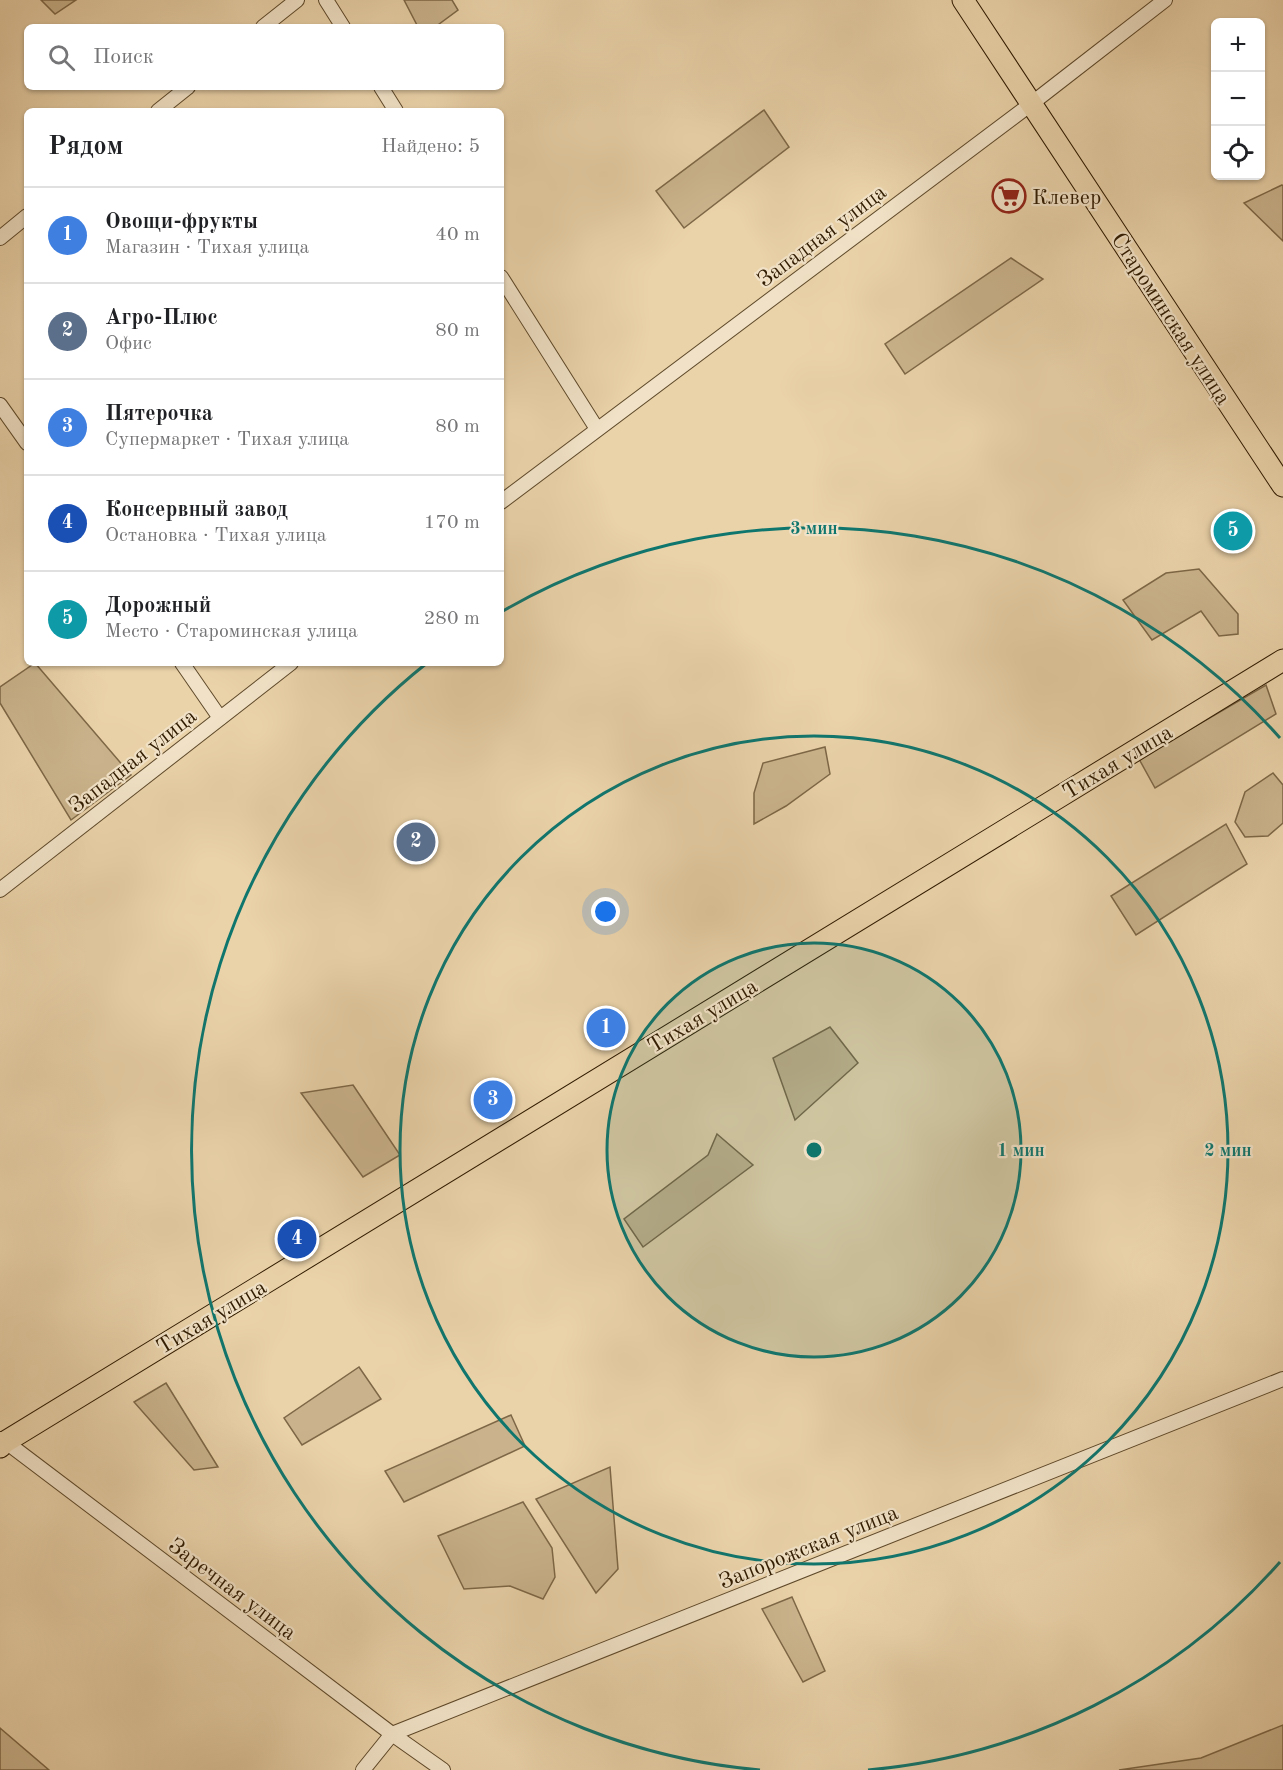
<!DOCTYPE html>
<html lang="ru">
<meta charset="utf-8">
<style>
body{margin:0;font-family:"Old Standard TT",serif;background:#f2f2f2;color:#202124}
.controls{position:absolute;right:18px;top:18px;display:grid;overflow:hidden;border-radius:9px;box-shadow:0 2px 4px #0004}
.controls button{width:54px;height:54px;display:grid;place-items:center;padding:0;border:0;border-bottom:2px solid #e0e0e0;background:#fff;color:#202124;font:30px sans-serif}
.you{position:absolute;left:606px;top:912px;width:21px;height:21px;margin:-15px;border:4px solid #fff;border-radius:50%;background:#1a73e8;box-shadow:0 0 0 9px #1a73e833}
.badge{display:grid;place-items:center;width:39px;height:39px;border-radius:50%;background:#0f766e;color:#fff;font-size:20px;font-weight:700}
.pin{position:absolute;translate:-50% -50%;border:3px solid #fff;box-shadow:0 2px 6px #0006}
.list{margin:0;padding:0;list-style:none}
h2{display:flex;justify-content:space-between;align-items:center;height:78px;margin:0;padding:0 24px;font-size:26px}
h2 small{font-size:20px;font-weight:400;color:#757577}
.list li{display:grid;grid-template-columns:39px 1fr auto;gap:18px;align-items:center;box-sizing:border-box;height:96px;padding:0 24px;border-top:2px solid #e0e0e0}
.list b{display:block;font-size:22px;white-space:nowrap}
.list p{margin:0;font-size:20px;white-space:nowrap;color:#757577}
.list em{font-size:20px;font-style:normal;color:#757577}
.icon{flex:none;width:33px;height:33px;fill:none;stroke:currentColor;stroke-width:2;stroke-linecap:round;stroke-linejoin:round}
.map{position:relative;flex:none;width:1283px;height:1770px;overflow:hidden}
.search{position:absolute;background:#fff;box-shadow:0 2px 4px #0004;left:24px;top:24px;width:480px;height:66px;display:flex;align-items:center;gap:15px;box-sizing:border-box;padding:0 21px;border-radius:9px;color:#757577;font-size:22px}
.panel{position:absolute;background:#fff;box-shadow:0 2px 4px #0004;left:24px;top:108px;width:480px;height:558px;border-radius:9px}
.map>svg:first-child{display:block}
.green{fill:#cab38c;stroke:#7d6746;stroke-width:1.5}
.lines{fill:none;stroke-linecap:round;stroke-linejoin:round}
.minor-casing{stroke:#5e492a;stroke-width:16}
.primary-casing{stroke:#301b00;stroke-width:23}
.minor{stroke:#f1e2c7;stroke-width:14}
.primary{stroke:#ead2a9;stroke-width:21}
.ring{fill:none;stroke:#0f766e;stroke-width:3}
.labels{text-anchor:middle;stroke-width:4.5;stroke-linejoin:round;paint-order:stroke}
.poi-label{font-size:22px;fill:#301b00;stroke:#f1e2c7;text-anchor:start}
.street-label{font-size:22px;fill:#301b00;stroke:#f1e2c7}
.centre{fill:#0f766e;stroke:#f1e2c7;stroke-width:3}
.ring-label{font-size:18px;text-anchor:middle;font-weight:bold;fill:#0f766e;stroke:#f1e2c7;stroke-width:4.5;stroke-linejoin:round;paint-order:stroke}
</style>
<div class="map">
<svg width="1283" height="1770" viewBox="0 0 1283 1770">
<rect width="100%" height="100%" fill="#ead2a9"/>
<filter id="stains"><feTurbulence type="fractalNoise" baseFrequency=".00333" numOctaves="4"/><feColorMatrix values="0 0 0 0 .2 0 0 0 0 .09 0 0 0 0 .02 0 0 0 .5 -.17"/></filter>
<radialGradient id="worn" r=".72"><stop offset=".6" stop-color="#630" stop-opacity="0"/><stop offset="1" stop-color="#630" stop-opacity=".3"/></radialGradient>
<g class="green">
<path d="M41,0H76L55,14Z"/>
<path d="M404,0H452L458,10L435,27H418Z"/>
<path d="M764,110L789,147L684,228L656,191Z"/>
<path d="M1282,185L1283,186V241L1244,203Z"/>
<path d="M1011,258L1043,279L905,374L885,344Z"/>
<path d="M1199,569L1238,614V634L1219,636L1201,611L1152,640L1123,600L1166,573Z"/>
<path d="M35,663L131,775L71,820L0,703V687Z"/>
<path d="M1266,685L1276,714L1155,788L1139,759Z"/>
<path d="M825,747L830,774L786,806L754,824V793L763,763Z"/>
<path d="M1273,773L1283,785V823L1268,836L1245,837L1235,822L1245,792Z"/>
<path d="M1226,824L1247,864L1136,935L1111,896Z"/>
<path d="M830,1027L858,1063L795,1120L773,1058Z"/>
<path d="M353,1085L400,1155L363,1177L301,1093Z"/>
<path d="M717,1134L753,1165L643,1247L624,1219L708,1155Z"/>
<path d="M359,1367L381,1399L302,1445L284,1418Z"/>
<path d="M166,1383L218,1467L194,1470L134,1402Z"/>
<path d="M511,1415L525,1446L404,1502L385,1471Z"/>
<path d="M610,1467L618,1569L596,1593L536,1499Z"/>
<path d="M523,1502L552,1548L555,1577L543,1599L510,1586L464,1589L438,1536Z"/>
<path d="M792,1597L825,1671L803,1682L762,1609Z"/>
<path d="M1283,1725V1770H1119L1201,1758Z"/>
<path d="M0,1728L49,1770H0Z"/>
</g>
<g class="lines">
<g class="minor-casing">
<g id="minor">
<path d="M326,0L343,27"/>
<path d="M263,27L297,0"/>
<path d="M381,87L396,111"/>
<path d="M158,111L188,87"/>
<path d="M0,238L27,216"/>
<path d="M501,277L597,429"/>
<path d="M0,405L27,443"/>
<path d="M501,502L1031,104L1165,0"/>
<path d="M182,663L220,718"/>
<path d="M0,890L291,663"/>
<path d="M2,1439L392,1734L443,1770"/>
<path d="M363,1770L392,1734L1283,1379"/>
</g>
</g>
<g class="primary-casing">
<g id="primary">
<path d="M963,0L1283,486"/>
<path d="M0,1447L5,1442L1283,660"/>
</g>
</g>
<use href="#minor" class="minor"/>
<use href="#primary" class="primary"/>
</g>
<circle cx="814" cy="1150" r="207" fill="#0f766e" fill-opacity=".12"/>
<g class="ring">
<circle cx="814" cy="1150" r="207"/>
<circle cx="814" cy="1150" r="414"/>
<path d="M1280 1562A622 622 0 0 1 868 1770M760 1770A622 622 0 0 1 427 663M503 611A622 622 0 0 1 1280 738"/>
</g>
<defs>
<g id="supermarket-ring" transform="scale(1.725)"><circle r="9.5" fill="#f1e2c7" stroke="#8f2418" stroke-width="1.5"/><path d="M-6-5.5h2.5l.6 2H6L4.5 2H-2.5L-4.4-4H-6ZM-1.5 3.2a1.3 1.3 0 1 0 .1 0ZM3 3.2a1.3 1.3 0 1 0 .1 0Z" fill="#8f2418"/></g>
</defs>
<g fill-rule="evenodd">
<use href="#supermarket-ring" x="1009" y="196"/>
</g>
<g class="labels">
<g class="poi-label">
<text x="1032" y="204">Клевер</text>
</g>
<g class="street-label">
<text transform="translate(821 235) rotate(-37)" y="8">Западная улица</text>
<text transform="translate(1172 318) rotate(57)" y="8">Староминская улица</text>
<text transform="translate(132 760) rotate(-38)" y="8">Западная улица</text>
<text transform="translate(1117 761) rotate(-31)" y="8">Тихая улица</text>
<text transform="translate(702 1015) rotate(-31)" y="8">Тихая улица</text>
<text transform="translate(211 1316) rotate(-31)" y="8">Тихая улица</text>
<text transform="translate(808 1546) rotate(-22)" y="8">Запорожская улица</text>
<text transform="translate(233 1588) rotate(37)" y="8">Заречная улица</text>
</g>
</g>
<circle cx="814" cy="1150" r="9" class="centre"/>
<g class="ring-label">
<text x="814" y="534">3 мин</text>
<text x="1021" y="1156">1 мин</text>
<text x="1228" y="1156">2 мин</text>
</g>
<rect width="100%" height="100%" filter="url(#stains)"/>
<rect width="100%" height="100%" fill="url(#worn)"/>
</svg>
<div class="controls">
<button>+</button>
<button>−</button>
<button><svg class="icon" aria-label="locate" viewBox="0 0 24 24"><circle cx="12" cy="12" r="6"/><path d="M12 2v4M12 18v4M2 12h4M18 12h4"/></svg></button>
</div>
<div class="you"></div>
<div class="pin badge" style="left:606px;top:1028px;background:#3f7fe0">1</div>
<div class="pin badge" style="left:416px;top:842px;background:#5c6f8a">2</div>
<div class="pin badge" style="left:493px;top:1100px;background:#3f7fe0">3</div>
<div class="pin badge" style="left:297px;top:1239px;background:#1a4fb4">4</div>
<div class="pin badge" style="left:1233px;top:531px;background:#0f9aa8">5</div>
<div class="search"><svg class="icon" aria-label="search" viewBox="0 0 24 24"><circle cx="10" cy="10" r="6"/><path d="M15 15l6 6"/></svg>Поиск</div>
<section class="panel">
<h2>Рядом<small>Найдено: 5</small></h2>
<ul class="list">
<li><span class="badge" style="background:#3f7fe0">1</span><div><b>Овощи-фрукты</b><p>Магазин · Тихая улица</p></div><em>40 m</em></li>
<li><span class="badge" style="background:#5c6f8a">2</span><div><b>Агро-Плюс</b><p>Офис</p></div><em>80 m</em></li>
<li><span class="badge" style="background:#3f7fe0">3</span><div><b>Пятерочка</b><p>Супермаркет · Тихая улица</p></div><em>80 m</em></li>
<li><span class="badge" style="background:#1a4fb4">4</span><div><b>Консервный завод</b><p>Остановка · Тихая улица</p></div><em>170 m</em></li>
<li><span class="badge" style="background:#0f9aa8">5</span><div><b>Дорожный</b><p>Место · Староминская улица</p></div><em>280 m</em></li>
</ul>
</section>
</div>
